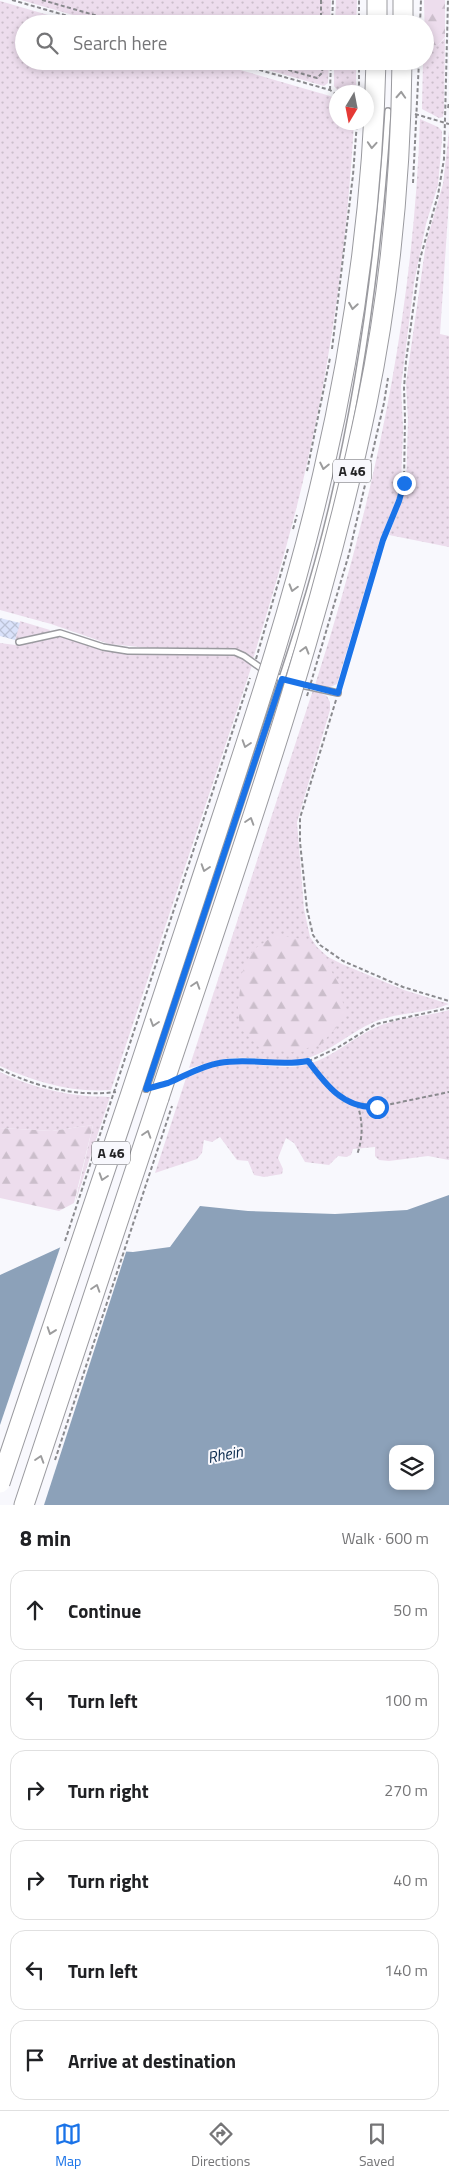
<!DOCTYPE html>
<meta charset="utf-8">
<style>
body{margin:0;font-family:"Titillium Web",sans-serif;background:#f2f2f2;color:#202124}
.controls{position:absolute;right:15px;bottom:15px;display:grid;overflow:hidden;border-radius:10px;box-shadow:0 2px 8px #0003}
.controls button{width:45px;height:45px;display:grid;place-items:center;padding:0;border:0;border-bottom:1px solid #e0e0e0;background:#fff;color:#202124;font:25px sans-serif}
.compass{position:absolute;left:329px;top:85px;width:45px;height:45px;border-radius:50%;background:#fff;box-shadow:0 2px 8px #0003;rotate:190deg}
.stop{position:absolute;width:15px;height:15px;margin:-11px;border:4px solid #1a73e8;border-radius:50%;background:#fff}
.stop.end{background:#1a73e8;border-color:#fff;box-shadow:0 1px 5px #0008}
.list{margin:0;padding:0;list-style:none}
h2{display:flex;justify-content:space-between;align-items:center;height:65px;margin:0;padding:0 20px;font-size:21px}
h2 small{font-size:16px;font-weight:400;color:#757577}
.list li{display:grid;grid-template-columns:32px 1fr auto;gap:15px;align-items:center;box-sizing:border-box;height:80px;margin:0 10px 10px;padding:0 10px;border:1px solid #e0e0e0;border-radius:15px}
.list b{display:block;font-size:19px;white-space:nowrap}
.list em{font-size:16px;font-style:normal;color:#757577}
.icon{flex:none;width:28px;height:28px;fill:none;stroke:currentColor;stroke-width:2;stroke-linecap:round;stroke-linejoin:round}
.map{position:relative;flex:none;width:449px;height:1505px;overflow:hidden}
.search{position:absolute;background:#fff;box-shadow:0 2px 8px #0003;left:15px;right:15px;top:15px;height:55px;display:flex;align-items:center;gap:12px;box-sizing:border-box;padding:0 18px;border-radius:28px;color:#757577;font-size:19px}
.sheet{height:605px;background:#fff}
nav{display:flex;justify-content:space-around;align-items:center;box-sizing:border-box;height:70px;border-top:1px solid #e0e0e0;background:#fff;font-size:14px;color:#757577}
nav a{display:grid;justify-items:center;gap:2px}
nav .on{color:#1a73e8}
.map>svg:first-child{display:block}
.grass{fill:url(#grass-dots)}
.forest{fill:url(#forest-firs)}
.water{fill:#8ca1b9;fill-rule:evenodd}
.pier{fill:#f8f8fd}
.building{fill:url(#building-cross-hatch)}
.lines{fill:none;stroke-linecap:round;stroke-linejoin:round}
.service-casing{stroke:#9a9a9f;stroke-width:8}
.motorway-casing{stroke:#9a9a9f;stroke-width:21}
.path{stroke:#8a8a8e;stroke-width:2;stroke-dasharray:4 2.5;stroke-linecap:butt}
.service{stroke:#fff;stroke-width:5}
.motorway{stroke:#fff;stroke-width:19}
.motorway-bridge-casing{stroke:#9a9a9f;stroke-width:21;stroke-linecap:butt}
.path-bridge{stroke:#8a8a8e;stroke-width:2;stroke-dasharray:4 2.5;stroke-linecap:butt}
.motorway-bridge{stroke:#fff;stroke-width:19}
.oneway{stroke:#9c9c9d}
.route{stroke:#1a73e8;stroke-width:6}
.labels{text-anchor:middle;stroke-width:4;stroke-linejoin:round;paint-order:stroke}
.shield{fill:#f8f8fd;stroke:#646466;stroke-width:1}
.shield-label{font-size:14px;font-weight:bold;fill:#242426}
.water-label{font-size:16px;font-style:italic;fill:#0d2c4f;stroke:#f8f8fd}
</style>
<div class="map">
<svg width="449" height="1505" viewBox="0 0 449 1505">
<defs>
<pattern id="grass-dots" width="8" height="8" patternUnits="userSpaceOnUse" patternTransform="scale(1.25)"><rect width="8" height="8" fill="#eddded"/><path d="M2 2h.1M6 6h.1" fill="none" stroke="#cbbecb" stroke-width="1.8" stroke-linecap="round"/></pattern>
<pattern id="forest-firs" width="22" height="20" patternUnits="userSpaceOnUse" patternTransform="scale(1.25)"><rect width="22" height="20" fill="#eddded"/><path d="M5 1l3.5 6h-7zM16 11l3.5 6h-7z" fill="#cbbecb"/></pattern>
<pattern id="building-cross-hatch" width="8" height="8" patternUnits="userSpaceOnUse" patternTransform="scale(1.25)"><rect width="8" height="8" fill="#dae2fa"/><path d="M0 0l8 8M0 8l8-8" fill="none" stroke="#bbc2d6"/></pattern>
</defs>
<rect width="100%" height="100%" fill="#f8f8fd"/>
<g class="grass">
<path d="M21,0H331L330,24H104Z"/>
<path d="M336,0H357L356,24H335Z"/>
<path d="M0,1L79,24H24V61H209L330,96L336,100V122L354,123C347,243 331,363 303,481C289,541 271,600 253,659L244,652L228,648L160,649L109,644L51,624L0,610Z"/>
<path d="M445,38L444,110L443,117L439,118L422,109L423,61H425V46L438,45Z"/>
<path d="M237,61H329L328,83L324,86Z"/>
<path d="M334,61H356V92C347,93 339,94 334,86Z"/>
<path d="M420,119L438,127L442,131V140L438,185L426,224L414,283L401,386L403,429L401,484L396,501L380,539L337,684L328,688L315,685C374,502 414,311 420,119Z"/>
<path d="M449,131V200L440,334L449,336V547L389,535L406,488L408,420L406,383L426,243L443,184Z"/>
<path d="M20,621L50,630L49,634L15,640Z"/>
<path d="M61,636L85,644L124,652L154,655L235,653L252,665L111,1090C72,1093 35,1082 0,1066V643L15,645Z"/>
<path d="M313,690L327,696L330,702V710L297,822L304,909L310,937L317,947L328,957L342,964L404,990L449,1004C425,1014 398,1012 374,1022C348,1033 328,1055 299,1060C277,1063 256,1056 234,1058C218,1059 204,1065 189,1068Z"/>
<path d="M449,1010V1160L428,1156L389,1161L379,1160L375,1156V1147L353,1149L351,1155L346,1157L338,1156L329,1165L305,1162L294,1143L286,1138L278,1158L283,1169L282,1174L264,1177L254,1175L248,1161L237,1160L220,1137L212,1142L204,1140L202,1153L197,1159L155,1173L186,1078C201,1072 216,1063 233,1063C257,1063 281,1070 305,1065C333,1058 353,1037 379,1026C401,1017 426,1017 449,1010Z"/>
<path d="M0,1072C24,1084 52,1092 78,1095C89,1097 99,1096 110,1097L75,1203L93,1125L52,1131L0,1128Z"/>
</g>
<g class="forest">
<path d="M424,0H445V37L438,45L425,46Z"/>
<path d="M275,935L308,940L326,962L339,984L346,1017L320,1045L291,1052L261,1049L240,1028L238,1007L242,973L253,950Z"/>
<path d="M93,1125L74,1203L59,1211L0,1198V1128L52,1131Z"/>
</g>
<path class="water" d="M449,1195V1505H0V1275L61,1247L133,1252L170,1247L200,1206L248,1211L335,1214L407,1210ZM393,1449H430V1486H393Z"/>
<path class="pier" d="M61,1245L127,1249L44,1505H0V1425Z"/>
<path class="building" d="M0,618L20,623L15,640L0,636Z"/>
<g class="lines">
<g class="service-casing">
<g id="service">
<path d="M19,642L60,633L103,647L128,651L235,652L244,656L265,671"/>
<path d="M272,675L301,685L338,693"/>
<path d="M146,1089C183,978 220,867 256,756C284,673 313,589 333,503C363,374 380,243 388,111"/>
</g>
</g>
<g class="motorway-casing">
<g id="motorway">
<path d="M377,24V0"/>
<path d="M403,24V0"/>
<path d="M24,1505L159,1098"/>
</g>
</g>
<g class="path">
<path d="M12,0L96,24"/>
<path d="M42,0L126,24"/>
<path d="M321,0V24"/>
<path d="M332,24L333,0"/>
<path d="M359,24V0"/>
<path d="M420,24L421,0"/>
<path d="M228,61L330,90L336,94"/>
<path d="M257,61L317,78L322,73L323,61"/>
<path d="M330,90L331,61"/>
<path d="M359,92V61"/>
<path d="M448,108L449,102"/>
<path d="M415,114L449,124"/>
<path d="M340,686L383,539L399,501L404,483L405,418L404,388L406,361L420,259L438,195L444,159L448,0"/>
<path d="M336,700L300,818V842L307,909L313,935L320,945L343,961L403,987L449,1001"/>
<path d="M309,1062L340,1097L358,1106C363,1124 363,1137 357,1155"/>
<path d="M0,1069C35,1087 77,1097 116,1092"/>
<path d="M181,1076L218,1063L241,1061L293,1064L309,1061L337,1048L376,1024L449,1008"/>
<path d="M358,1106L377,1107L449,1092"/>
</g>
<use href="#service" class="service"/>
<use href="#motorway" class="motorway"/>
<g class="motorway-bridge-casing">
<g id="motorway-bridge">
<path d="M159,1098C235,868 318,640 367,403C390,291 401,175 402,61"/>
<path d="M0,1483C66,1289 131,1094 195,899C241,758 290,618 323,473C354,339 373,199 376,61"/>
</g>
</g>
<g class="path-bridge">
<path d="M413,183L419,61"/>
<path d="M332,349L353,175L357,122"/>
<path d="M307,471L330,358"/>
<path d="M293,529L297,515"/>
<path d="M256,659L288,549"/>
<path d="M307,696L349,554L384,403L388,378"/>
<path d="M65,1241L250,678"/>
<path d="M55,1460L172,1106"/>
</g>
<use href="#motorway-bridge" class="motorway-bridge"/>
</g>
<defs><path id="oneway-chevron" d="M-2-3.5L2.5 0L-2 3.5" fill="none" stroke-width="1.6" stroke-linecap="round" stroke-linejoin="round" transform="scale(1.25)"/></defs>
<g class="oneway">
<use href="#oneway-chevron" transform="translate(401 95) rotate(-87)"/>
<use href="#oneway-chevron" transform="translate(372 145) rotate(94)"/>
<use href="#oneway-chevron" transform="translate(353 306) rotate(99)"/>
<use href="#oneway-chevron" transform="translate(324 466) rotate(102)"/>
<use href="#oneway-chevron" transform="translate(293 588) rotate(106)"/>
<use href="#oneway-chevron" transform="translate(305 650) rotate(-74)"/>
<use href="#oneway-chevron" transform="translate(246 744) rotate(108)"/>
<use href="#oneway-chevron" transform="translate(250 821) rotate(-72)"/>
<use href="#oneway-chevron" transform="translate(205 868) rotate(108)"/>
<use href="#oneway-chevron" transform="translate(196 985) rotate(-72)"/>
<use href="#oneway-chevron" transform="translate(154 1023) rotate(108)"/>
<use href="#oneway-chevron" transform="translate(147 1134) rotate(-72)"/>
<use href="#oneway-chevron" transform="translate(103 1177) rotate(108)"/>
<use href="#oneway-chevron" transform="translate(96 1288) rotate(-72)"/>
<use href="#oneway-chevron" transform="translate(51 1331) rotate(109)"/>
<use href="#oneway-chevron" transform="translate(40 1459) rotate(-72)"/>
</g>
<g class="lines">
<path class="route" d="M377,1107C344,1109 326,1085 308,1061C278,1067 249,1057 219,1063C201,1066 185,1076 168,1083C161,1085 153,1087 146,1089L282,679L338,693L383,540L399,501L404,483"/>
</g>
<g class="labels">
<g class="shield">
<rect x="333" y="459.5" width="38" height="23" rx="4"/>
<rect x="92" y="1141.5" width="38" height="23" rx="4"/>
</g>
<g class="shield-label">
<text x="352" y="476">A 46</text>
<text x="111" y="1158">A 46</text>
</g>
<g class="water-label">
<text transform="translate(225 1454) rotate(-11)" y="6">Rhein</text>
</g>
</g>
</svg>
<div class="controls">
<button><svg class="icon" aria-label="layers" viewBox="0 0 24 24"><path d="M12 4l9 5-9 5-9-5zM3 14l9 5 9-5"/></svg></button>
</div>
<svg class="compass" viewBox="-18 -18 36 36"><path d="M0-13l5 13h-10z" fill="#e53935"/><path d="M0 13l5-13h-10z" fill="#757577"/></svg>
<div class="stop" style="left:377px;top:1107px"></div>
<div class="stop end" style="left:404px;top:483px"></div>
<div class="search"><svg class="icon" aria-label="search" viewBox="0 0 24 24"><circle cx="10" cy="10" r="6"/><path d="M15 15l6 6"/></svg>Search here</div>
</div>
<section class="sheet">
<h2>8 min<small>Walk · 600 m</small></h2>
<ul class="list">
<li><svg class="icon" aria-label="ahead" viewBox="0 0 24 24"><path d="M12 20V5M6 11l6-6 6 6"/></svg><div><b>Continue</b></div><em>50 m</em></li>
<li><svg class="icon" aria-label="left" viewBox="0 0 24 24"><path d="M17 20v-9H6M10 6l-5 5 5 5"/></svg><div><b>Turn left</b></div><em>100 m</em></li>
<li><svg class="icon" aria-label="right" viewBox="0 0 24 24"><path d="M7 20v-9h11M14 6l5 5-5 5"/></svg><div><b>Turn right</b></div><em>270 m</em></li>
<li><svg class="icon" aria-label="right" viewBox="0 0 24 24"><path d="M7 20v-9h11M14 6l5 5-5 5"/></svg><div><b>Turn right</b></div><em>40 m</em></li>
<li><svg class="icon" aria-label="left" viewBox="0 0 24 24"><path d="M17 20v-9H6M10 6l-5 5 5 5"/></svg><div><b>Turn left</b></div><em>140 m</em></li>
<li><svg class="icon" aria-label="arrive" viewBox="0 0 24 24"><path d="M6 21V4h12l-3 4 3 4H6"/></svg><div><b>Arrive at destination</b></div></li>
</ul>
</section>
<nav>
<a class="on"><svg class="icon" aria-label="map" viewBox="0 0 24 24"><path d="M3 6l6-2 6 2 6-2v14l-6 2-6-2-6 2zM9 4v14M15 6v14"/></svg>Map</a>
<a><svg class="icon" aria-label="directions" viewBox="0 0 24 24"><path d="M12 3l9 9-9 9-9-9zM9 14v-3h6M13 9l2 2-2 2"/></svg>Directions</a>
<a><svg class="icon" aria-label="saved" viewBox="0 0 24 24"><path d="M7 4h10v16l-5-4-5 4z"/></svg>Saved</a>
</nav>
